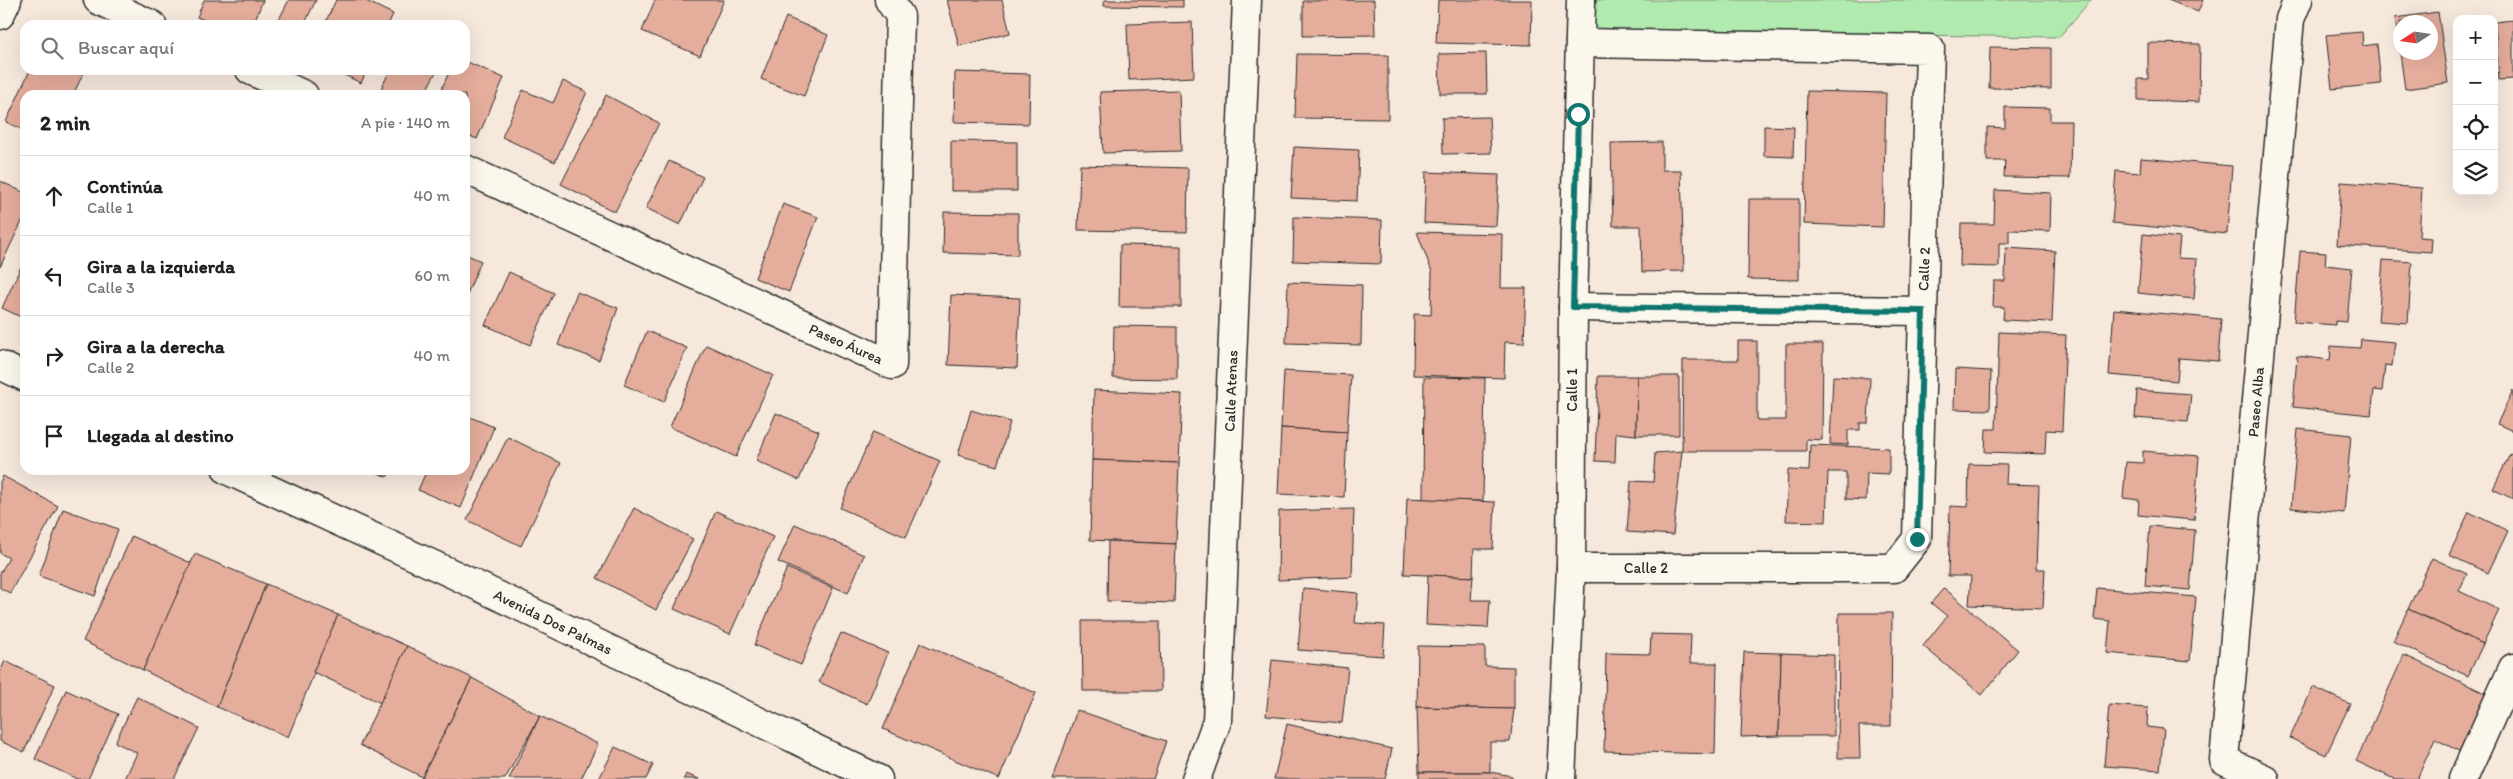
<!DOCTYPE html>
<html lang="es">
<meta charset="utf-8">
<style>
body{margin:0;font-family:Itim,sans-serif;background:#f6f6f6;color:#202124}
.controls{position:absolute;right:15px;top:15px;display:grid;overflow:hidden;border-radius:10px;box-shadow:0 5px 20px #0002}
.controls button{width:45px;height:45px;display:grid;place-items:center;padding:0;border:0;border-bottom:1px solid #e0e0e0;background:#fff;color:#202124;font:25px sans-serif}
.compass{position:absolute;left:2393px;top:15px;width:45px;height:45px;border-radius:50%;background:#fff;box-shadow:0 5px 20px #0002;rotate:258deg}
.stop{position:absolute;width:15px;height:15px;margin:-11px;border:4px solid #0f766e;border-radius:50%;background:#fff}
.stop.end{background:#0f766e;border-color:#fff;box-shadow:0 1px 5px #0008}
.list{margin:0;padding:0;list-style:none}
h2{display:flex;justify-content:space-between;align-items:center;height:65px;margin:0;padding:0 20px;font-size:21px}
h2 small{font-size:16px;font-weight:400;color:#757577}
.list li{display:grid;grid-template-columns:32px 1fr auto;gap:15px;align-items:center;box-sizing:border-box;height:80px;padding:0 20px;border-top:1px solid #e0e0e0}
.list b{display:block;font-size:19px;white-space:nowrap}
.list p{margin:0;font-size:16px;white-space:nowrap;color:#757577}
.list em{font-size:16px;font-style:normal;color:#757577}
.icon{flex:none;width:28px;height:28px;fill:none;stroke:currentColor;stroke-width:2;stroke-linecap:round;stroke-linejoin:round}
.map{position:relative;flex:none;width:2513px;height:779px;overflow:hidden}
.search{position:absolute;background:#fff;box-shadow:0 5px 20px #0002;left:20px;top:20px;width:450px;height:55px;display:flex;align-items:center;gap:12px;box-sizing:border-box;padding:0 18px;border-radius:15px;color:#757577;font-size:19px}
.panel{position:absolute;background:#fff;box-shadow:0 5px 20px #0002;left:20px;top:90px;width:450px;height:385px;border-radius:15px}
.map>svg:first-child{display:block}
.green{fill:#b0eaaf;stroke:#6e8a6d}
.building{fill:#e5ad9c;stroke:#2b2b2b;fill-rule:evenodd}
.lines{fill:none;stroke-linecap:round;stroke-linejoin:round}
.minor-casing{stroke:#2b2b2b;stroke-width:31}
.tertiary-casing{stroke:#2b2b2b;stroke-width:31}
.minor{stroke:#fbf7ec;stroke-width:28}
.tertiary{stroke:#fbf7ec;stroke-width:28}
.route{stroke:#0f766e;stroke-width:6}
.labels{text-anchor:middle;stroke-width:5;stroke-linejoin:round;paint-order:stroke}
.street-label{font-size:15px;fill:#2b2b2b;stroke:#fbf7ec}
</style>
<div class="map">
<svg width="2513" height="779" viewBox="0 0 2513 779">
<rect width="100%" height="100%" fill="#f7e8dc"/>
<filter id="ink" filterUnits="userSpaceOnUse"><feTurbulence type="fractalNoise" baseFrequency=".02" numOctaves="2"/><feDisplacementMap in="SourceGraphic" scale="10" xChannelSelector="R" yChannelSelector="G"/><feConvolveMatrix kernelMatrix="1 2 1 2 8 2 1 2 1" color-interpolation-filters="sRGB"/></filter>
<g filter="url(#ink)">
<path class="green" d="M1592,0H2091L2059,37L1591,31Z"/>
<g class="building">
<path d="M204,0H263L253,25H216L197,17Z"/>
<path d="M289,0H316L304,25H276Z"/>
<path d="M336,0H364L393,14L388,25H324Z"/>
<path d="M655,0H724L700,56L642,31Z"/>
<path d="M947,0H1002L1010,33L959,46Z"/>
<path d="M1104,0H1183V7L1104,6Z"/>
<path d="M1374,0L1375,35L1303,36V1Z"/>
<path d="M1438,0H1532L1531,45L1436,43Z"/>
<path d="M2168,0H2203L2198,12Z"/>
<path d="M2438,12L2448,83L2405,89L2395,18ZM2400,22H2430V52H2400Z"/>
<path d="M786,17L828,35L804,96L761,79Z"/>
<path d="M2513,20V79L2499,80L2495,22Z"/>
<path d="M1192,22L1194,77L1129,80L1127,24Z"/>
<path d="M2362,32L2363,46L2377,44L2381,84L2332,89L2326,35Z"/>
<path d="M2148,43L2200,44L2199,102L2138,100V79H2148Z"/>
<path d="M1990,47L2051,48V89L1989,88Z"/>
<path d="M1486,53L1487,94H1440L1439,54Z"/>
<path d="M1297,54L1388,55V119L1295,118Z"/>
<path d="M465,61L504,78L477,139L465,134V95H439L450,70H465Z"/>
<path d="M30,70H75L83,74L73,95H25V131L6,122Z"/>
<path d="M334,70H367L361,83Z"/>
<path d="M390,70H437L424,95H378Z"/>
<path d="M955,72L1030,74L1029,124L954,122Z"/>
<path d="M563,81L587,92L555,162L502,137L523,90L553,103Z"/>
<path d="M1179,90L1181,151L1103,153L1100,92Z"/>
<path d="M1807,91L1886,93L1883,227L1804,224Z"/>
<path d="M606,95L659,123L615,212L561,184Z"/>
<path d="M2005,107L2050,108V121H2071L2070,178L2004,177L2005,161H1987V127L2005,128Z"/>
<path d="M1489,117L1491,153L1443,154L1442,118Z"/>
<path d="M1764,126L1794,127L1793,157L1764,156Z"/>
<path d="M951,141L1017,142V191H951Z"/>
<path d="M1662,142V170H1681L1684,271L1642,272L1641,226H1613L1611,143Z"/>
<path d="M1294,147L1359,150L1357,201L1291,198Z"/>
<path d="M2141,158L2232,166L2227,234L2112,223L2116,171L2140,173Z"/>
<path d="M669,161L703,177L680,225L646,208Z"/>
<path d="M1080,165L1188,168L1187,232L1078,230Z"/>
<path d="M1426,172L1499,175L1496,226L1424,223Z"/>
<path d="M0,181L25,193V215L0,267Z"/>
<path d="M2341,182L2422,188L2419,237L2432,238L2431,252L2337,245Z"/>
<path d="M1995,190L2051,193L2050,231L2009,230V243H1999V267L1960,266L1961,224H1994Z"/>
<path d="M1749,199H1799V280L1748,279Z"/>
<path d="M783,204L818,217L789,292L755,278Z"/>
<path d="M944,212L1018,213V255L943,253Z"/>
<path d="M1294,217L1382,220L1381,264L1293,261Z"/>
<path d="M1417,232L1502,234L1501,288H1526L1524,343L1505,342L1504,378L1413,375L1414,314L1431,315L1432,272Z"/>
<path d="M2143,234L2180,238L2178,258L2197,259L2194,299L2138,293Z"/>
<path d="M1120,245L1181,246V307H1119Z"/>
<path d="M2006,248L2055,251L2052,322L2003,320L2004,307H1993L1994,281H2005Z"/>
<path d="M2300,251L2326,253L2325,265L2352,268L2347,322L2335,321V325L2294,322Z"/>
<path d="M465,254L481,261L465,299Z"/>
<path d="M25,258V319L2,308Z"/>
<path d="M2383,260L2412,262L2408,323L2378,321Z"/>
<path d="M509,272L554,293L530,345L485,325Z"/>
<path d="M1288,282L1362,285L1361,345L1286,343Z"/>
<path d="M577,292L618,308L599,360L558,345Z"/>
<path d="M951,295L1020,298L1017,368L948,365Z"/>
<path d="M2114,309L2221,319L2218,361L2179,358L2177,381L2109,375Z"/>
<path d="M1114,326L1177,327V379L1113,378Z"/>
<path d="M647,331L687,348L664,402L624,385Z"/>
<path d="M1999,332L2066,335L2062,431L2046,430L2045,454L1985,452L1986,429H1996Z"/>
<path d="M2361,339L2395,342L2392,366L2385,365L2382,391L2374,390L2371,415L2293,407L2297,356L2330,360L2331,346L2360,348Z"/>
<path d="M1738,341H1757V420H1786V344H1823L1822,440L1806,439V451H1682L1683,360H1738Z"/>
<path d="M706,345L773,375L736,457L670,427Z"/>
<path d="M1955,369L1991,371L1990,410L1954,409Z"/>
<path d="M1284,371L1351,375L1347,432L1281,428Z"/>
<path d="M1598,376H1637L1636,435L1616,433L1615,462L1595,461Z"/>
<path d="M1637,376H1679V435H1636Z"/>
<path d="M1833,376L1870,378L1868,423H1860V430H1848V445L1830,444Z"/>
<path d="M1424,377L1485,378L1483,501L1423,500Z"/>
<path d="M1094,390L1182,394L1179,463L1092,460Z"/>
<path d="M2137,390L2191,394L2188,422L2135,418Z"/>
<path d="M2513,390V431L2497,424Z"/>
<path d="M971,410L1010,422L997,466L958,455Z"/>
<path d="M776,413L819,431L799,480L756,461Z"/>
<path d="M465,415L494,427L461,508L418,490L427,470H465Z"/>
<path d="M1281,428L1347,432L1344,497L1278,494Z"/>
<path d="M2298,429L2351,435L2344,513L2291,508Z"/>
<path d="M873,432L940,461L906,537L840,508Z"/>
<path d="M508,437L561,463L521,546L467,520Z"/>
<path d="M1810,445L1889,448V474L1867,473L1866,500L1846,499V472H1828L1826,522L1786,521L1788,470L1809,471Z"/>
<path d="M1682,451L1673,535L1627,532L1631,481L1653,482L1655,453Z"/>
<path d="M2143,451L2199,456L2194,520L2138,515L2139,500L2123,498L2126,462L2143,463Z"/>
<path d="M2510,454L2513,455V499L2493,489Z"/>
<path d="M1092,460L1179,463L1176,544L1090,540Z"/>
<path d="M1969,464L2007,465L2006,484L2039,485L2036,569H2045L2043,608L1969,605L1971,576H1948L1950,506L1968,507Z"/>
<path d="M371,470H391L387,477Z"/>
<path d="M3,476L58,506L10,593L0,588V573L9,558L0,553V482Z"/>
<path d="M1407,498L1495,502L1493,549H1474L1473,577L1404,574Z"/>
<path d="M634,508L693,539L656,610L597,578Z"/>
<path d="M63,509L118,529L95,596L39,576Z"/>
<path d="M1354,509L1352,577L1278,580L1279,511Z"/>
<path d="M716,511L773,537L730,634L674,609Z"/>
<path d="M2469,512L2508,531L2488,573L2449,555Z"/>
<path d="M795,524L864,555L848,593L778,562Z"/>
<path d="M2150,526L2195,530L2190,590L2145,586Z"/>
<path d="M132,536L193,564L143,670L83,641Z"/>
<path d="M1108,541L1176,544L1174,603L1107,601Z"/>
<path d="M195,554L266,584L217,707L143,670Z"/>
<path d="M2432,558L2467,574L2459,591L2499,610L2483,644L2408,609Z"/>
<path d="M787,568L833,588L801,665L754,645Z"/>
<path d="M1428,575L1473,577L1471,600H1490L1488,628L1426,625Z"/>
<path d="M266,584L338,615L288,737L217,707Z"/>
<path d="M1303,588L1358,593L1355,623L1385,625L1383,656L1298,650Z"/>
<path d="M1944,588L2018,650L1982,695L1923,646L1947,616L1931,603Z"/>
<path d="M2097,588L2196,597L2190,661L2107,653L2110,621L2094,619Z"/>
<path d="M2408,609L2483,644L2468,676L2393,641Z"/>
<path d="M1839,613H1892L1891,726H1859L1860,758H1838Z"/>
<path d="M338,615L407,646L381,703L313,672Z"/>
<path d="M1082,621H1160L1161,691H1083Z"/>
<path d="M841,633L888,653L867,704L819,682Z"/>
<path d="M1651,634L1691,635L1690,663H1717L1715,754L1604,751L1606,653L1650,654Z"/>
<path d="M920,643L1036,693L999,779L883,729Z"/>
<path d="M407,646L472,678L422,777L360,745Z"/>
<path d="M1418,646L1485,647V666L1514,667V709L1417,707Z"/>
<path d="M1744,652L1781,653L1779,736L1741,737Z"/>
<path d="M1781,653L1834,655V736H1779Z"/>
<path d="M2404,655L2487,694L2461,752L2435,739L2417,779H2394L2356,761Z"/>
<path d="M1272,660L1348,668L1342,723L1266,716Z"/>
<path d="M5,661L55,685L24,752L0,741V672Z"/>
<path d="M472,678L540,716L505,779H426L422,777Z"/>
<path d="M2313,687L2350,704L2326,755L2290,738Z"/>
<path d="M66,690L118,714L88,779H77L35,759Z"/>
<path d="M137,697L199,728L174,779H125L137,753L115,742Z"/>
<path d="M2109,705L2148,708L2147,727L2164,729L2160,770L2104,766Z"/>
<path d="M1417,707L1514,709L1510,742H1490V772H1419Z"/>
<path d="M1077,710L1166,741L1153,779H1053Z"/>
<path d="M540,716L598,744L581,779H509Z"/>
<path d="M1287,724L1392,749L1385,779H1274Z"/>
<path d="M615,747L653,765L646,779H599Z"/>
<path d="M1419,772H1490L1512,776V779H1419Z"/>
<path d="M686,774L699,779H684Z"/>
</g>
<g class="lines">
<g class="minor-casing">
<g id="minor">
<path d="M98,0L152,25"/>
<path d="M0,15L7,0"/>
<path d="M250,70L304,95"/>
<path d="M465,169L892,365L900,16L889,0"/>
<path d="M1573,307L1923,311"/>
<path d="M1571,568H1894L1917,539L1930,49L1580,43"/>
<path d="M1196,779L1217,721L1247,0"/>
<path d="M1561,779L1571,568L1573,307L1581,0"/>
<path d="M2265,779L2224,760L2290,19L2298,0"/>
<path d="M2463,779L2513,668"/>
</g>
</g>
<g class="tertiary-casing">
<g id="tertiary">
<path d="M0,365L25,377"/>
<path d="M227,470L453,574L878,779"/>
</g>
</g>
<use href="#minor" class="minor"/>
<use href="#tertiary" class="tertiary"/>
</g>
</g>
<g class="lines" filter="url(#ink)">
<path class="route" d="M1578,114L1573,307L1923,311L1917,539"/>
</g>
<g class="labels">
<g class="street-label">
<text transform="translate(1924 269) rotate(-88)" y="5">Calle 2</text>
<text transform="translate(846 344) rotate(24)" y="5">Paseo Áurea</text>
<text transform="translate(1572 390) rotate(-90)" y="5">Calle 1</text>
<text transform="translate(1231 391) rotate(-88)" y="5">Calle Atenas</text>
<text transform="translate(2256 402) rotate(-85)" y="5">Paseo Alba</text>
<text x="1646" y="573">Calle 2</text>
<text transform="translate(553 622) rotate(26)" y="5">Avenida Dos Palmas</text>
</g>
</g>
</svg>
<div class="controls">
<button>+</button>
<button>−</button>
<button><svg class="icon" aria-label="locate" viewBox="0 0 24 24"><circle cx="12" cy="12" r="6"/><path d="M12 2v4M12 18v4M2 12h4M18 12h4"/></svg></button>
<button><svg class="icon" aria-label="layers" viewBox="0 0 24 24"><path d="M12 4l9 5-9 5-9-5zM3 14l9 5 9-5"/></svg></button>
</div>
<svg class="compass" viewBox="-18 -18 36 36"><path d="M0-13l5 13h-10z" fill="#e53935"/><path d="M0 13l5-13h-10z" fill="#757577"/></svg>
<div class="stop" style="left:1578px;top:114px"></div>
<div class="stop end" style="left:1917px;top:539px"></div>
<div class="search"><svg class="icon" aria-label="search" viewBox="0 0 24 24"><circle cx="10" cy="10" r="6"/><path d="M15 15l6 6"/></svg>Buscar aquí</div>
<section class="panel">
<h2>2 min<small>A pie · 140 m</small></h2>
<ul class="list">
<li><svg class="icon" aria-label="ahead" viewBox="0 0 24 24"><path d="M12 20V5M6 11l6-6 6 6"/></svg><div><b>Continúa</b><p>Calle 1</p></div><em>40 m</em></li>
<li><svg class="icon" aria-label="left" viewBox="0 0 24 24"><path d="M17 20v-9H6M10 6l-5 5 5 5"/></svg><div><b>Gira a la izquierda</b><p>Calle 3</p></div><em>60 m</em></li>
<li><svg class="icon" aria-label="right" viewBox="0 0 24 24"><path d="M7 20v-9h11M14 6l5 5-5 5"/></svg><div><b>Gira a la derecha</b><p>Calle 2</p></div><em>40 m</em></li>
<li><svg class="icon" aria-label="arrive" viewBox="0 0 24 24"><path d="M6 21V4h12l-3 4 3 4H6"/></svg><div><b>Llegada al destino</b></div></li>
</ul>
</section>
</div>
